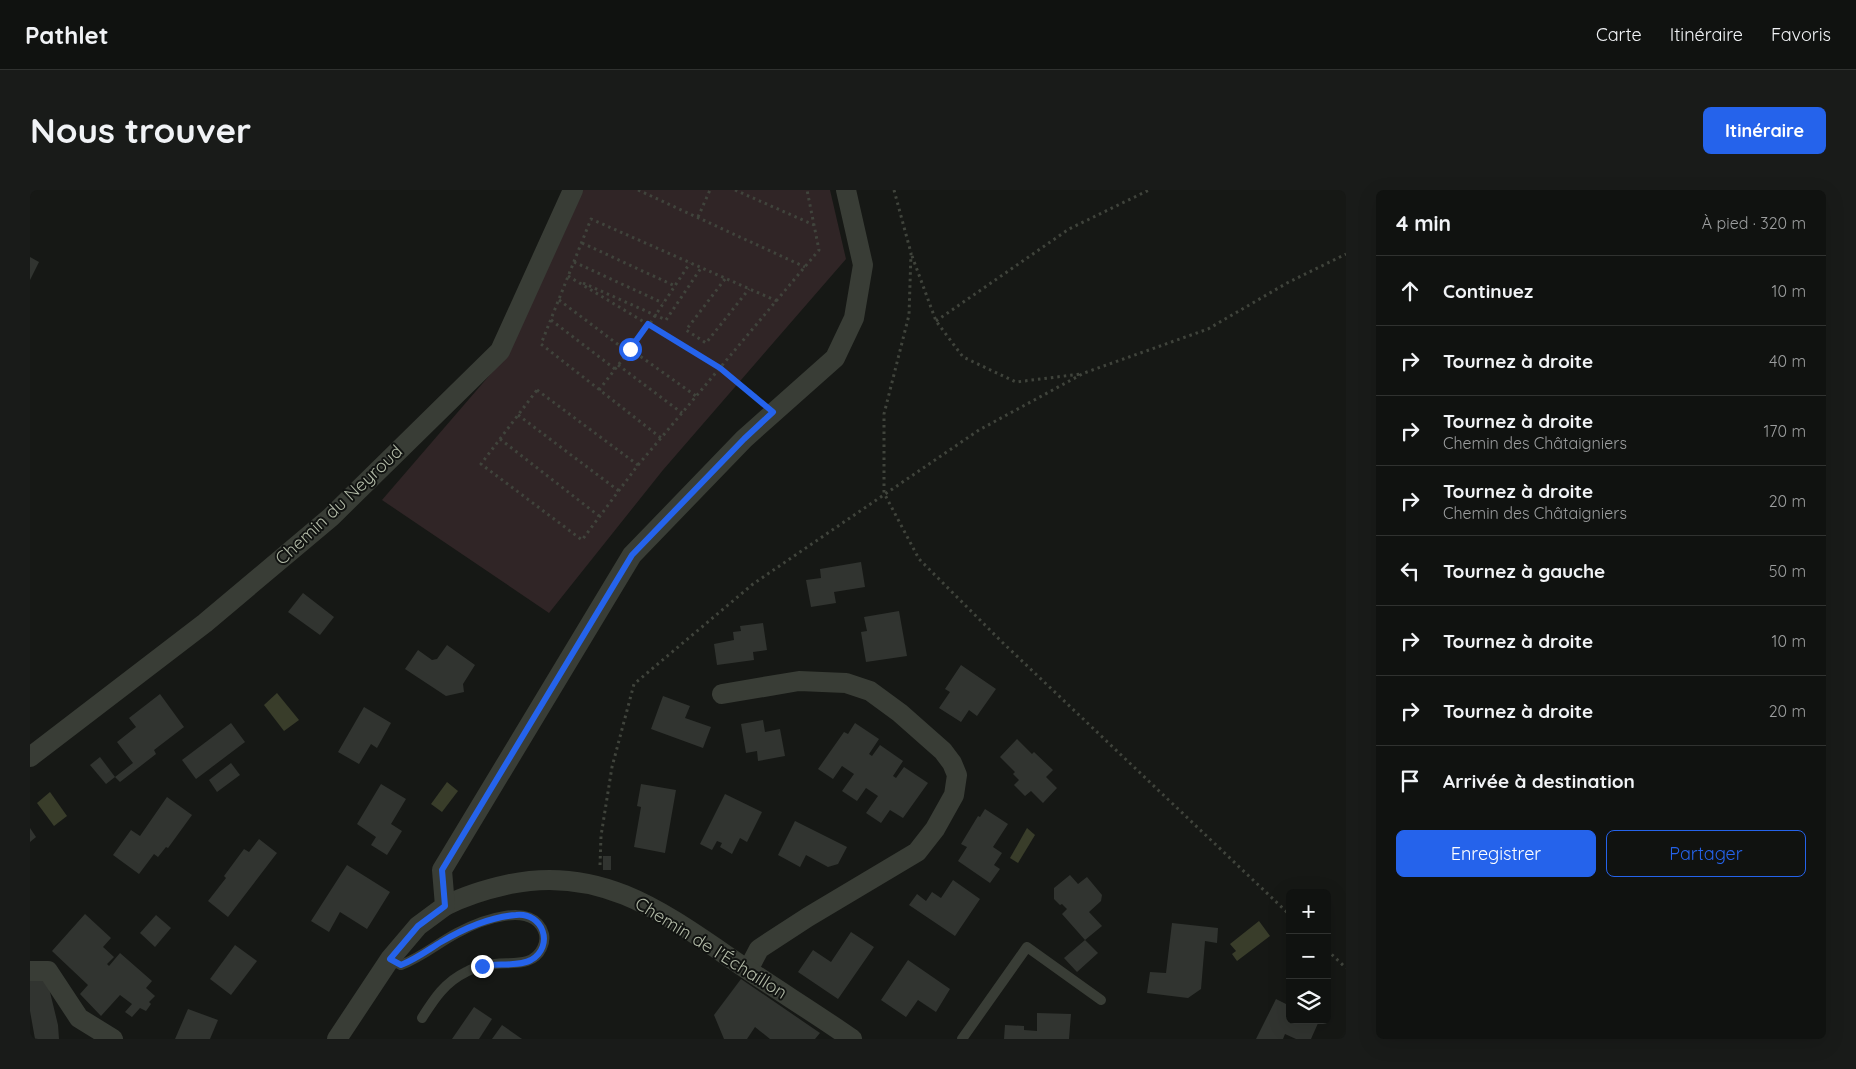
<!DOCTYPE html>
<html lang="fr">
<meta charset="utf-8">
<style>
body{margin:0;font-family:Quicksand,sans-serif;background:#191b19;color:#f1f3f6}
.controls{position:absolute;right:15px;bottom:15px;display:grid;overflow:hidden;border-radius:8px;box-shadow:0 5px 20px #0002}
.controls button{width:45px;height:45px;display:grid;place-items:center;padding:0;border:0;border-bottom:1px solid #303230;background:#101210;color:#f1f3f6;font:25px sans-serif}
.stop{position:absolute;width:15px;height:15px;margin:-11px;border:4px solid #2563eb;border-radius:50%;background:#fff}
.stop.end{background:#2563eb;border-color:#fff;box-shadow:0 1px 5px #0008}
.list{margin:0;padding:0;list-style:none}
h2{display:flex;justify-content:space-between;align-items:center;height:65px;margin:0;padding:0 20px;font-size:21px}
h2 small{font-size:16px;font-weight:400;color:#9c9e9f}
.list li{display:grid;grid-template-columns:32px 1fr auto;gap:15px;align-items:center;box-sizing:border-box;height:70px;padding:0 20px;border-top:1px solid #303230}
.list b{display:block;font-size:19px;white-space:nowrap}
.list p{margin:0;font-size:16px;white-space:nowrap;color:#9c9e9f}
.list em{font-size:16px;font-style:normal;color:#9c9e9f}
.actions{display:flex;gap:10px;padding:15px 20px}
.actions a{flex:1;padding:11px 0;border:1px solid #2563eb;border-radius:8px;text-align:center;font-size:18px;color:#2563eb}
.actions .main{background:#2563eb;color:#fff}
.icon{flex:none;width:28px;height:28px;fill:none;stroke:currentColor;stroke-width:2;stroke-linecap:round;stroke-linejoin:round}
.map{position:relative;flex:none;width:1316px;height:849px;overflow:hidden;border-radius:8px}
header{display:flex;align-items:center;gap:30px;box-sizing:border-box;height:70px;padding:0 25px;background:#101210;border-bottom:1px solid #303230}
header strong{font-size:24px}
nav{display:flex;gap:28px;margin-inline-start:auto;font-size:18px}
.intro{display:flex;align-items:center;justify-content:space-between;box-sizing:border-box;height:120px;padding:0 30px}
h1{margin:0;font-size:35px}
.button{padding:12px 22px;border-radius:8px;background:#2563eb;color:#fff;font-size:18px;font-weight:700}
main{display:flex;gap:30px;padding:0 30px}
aside{flex:1;background:#101210;border-radius:8px;box-shadow:0 5px 20px #0002}
.map>svg:first-child{display:block}
.green{fill:#302526}
.water{fill:#393d2a}
.building{fill:#313430}
.lines{fill:none;stroke-linecap:round;stroke-linejoin:round}
.path{stroke:#40443c;stroke-width:3;stroke-dasharray:2.5 4;stroke-linecap:butt}
.lane{stroke:#393d36;stroke-width:10}
.street{stroke:#393d36;stroke-width:20}
.route{stroke:#2563eb;stroke-width:6}
.labels{text-anchor:middle;stroke-width:4;stroke-linejoin:round;paint-order:stroke}
.street-label{font-size:18px;fill:#b1b9a6;stroke:#111311}
</style>
<header>
<strong>Pathlet</strong>
<nav><a>Carte</a><a>Itinéraire</a><a>Favoris</a></nav>
</header>
<div class="intro"><h1>Nous trouver</h1><a class="button">Itinéraire</a></div>
<main>
<div class="map">
<svg width="1316" height="849" viewBox="0 0 1316 849">
<rect width="100%" height="100%" fill="#161815"/>
<path class="green" d="M547,0H800L816,69L633,280L519,423L352,310L477,165Z"/>
<g class="water">
<path d="M247,503L269,530L254,541L234,515Z"/>
<path d="M417,592L428,601L412,622L401,614Z"/>
<path d="M20,602L37,626L24,636L7,613Z"/>
<path d="M997,638L1005,645L988,673L980,668Z"/>
<path d="M1229,731L1240,746L1207,771L1202,764L1206,761L1200,754Z"/>
</g>
<g class="building">
<path d="M0,67L9,72L0,90Z"/>
<path d="M831,372L835,397L804,402L806,413L781,417L776,390L791,388L790,379Z"/>
<path d="M273,403L304,427L290,445L258,422Z"/>
<path d="M869,421L877,466L836,472L831,442L837,441L834,427Z"/>
<path d="M733,433L737,460L723,462L724,470L687,475L684,454L704,450L703,442L711,441L710,436Z"/>
<path d="M417,455L445,475L433,494L434,502L416,506L375,479L388,460L402,470L407,469Z"/>
<path d="M931,475L966,499L947,526L939,520L931,532L909,518L920,502L915,499Z"/>
<path d="M130,504L154,537L124,560L126,564L90,592L85,587L103,573L87,552L106,537L99,528Z"/>
<path d="M633,506L660,516L655,528L681,537L673,558L621,539Z"/>
<path d="M334,517L361,533L347,558L341,554L329,574L308,562Z"/>
<path d="M733,530L735,542L750,539L755,566L728,571L727,561L716,563L711,534Z"/>
<path d="M201,533L215,552L166,589L152,570Z"/>
<path d="M825,533L849,549L839,564L842,566L850,555L873,571L863,586L866,588L874,577L898,593L873,628L860,620L851,633L836,623L848,606L836,598L827,611L812,601L824,584L812,576L803,589L788,579L814,542L818,544Z"/>
<path d="M987,549L1002,564L1004,562L1023,580L1016,587L1027,598L1013,613L1001,601L995,606L984,595L989,590L983,584L985,582L970,567Z"/>
<path d="M70,567L85,587L76,594L60,575Z"/>
<path d="M201,573L210,585L187,602L179,590Z"/>
<path d="M351,594L376,609L361,634L372,641L357,665L341,655L346,647L327,634Z"/>
<path d="M611,594L646,600L635,663L604,657L611,617L607,616Z"/>
<path d="M695,604L732,622L717,652L710,648L702,664L690,657L692,653L687,651L682,660L670,654Z"/>
<path d="M137,607L162,625L138,658L136,657L128,667L124,664L109,684L83,665L101,640L110,646Z"/>
<path d="M955,619L978,634L963,657L972,663L964,675L970,679L960,693L928,671L937,657L931,654L948,626L950,627Z"/>
<path d="M765,631L817,657L808,674L798,677L776,665L770,677L748,665Z"/>
<path d="M0,638L6,647L0,652Z"/>
<path d="M229,649L247,663L198,727L178,711L196,688L194,686L214,659L219,662Z"/>
<rect x="573" y="666" width="8" height="14"/>
<path d="M317,675L360,702L337,739L310,722L299,742L281,731Z"/>
<path d="M1040,685L1048,694L1057,687L1072,705L1071,711L1059,722L1072,736L1055,750L1032,724L1037,719L1032,714L1030,715L1024,709V698Z"/>
<path d="M923,690L950,709L925,746L879,715L887,704L896,711L902,702L911,708Z"/>
<path d="M55,724L81,748L73,757L84,767L77,774L79,776L90,763L122,791L116,798L125,806L119,812L121,814L116,821L110,818L102,827L95,822L102,814L90,805L71,826L50,804L58,795L22,761Z"/>
<path d="M126,725L141,738L125,757L110,743Z"/>
<path d="M1142,733L1188,738L1187,753L1175,751L1171,799L1158,808L1117,803L1120,782L1136,783Z"/>
<path d="M821,742L844,757L808,809L768,782L783,760L801,772Z"/>
<path d="M1055,750L1068,763L1047,782L1034,768Z"/>
<path d="M205,755L227,771L201,805L180,789Z"/>
<path d="M878,770L920,799L906,822L888,810L876,827L851,810Z"/>
<path d="M0,789L13,791L21,796L19,798L28,835L29,849H5L0,821Z"/>
<path d="M711,789L790,843L785,849H740L725,837L717,849H694L684,825Z"/>
<path d="M1246,809L1260,816V830L1289,831L1281,849H1266L1255,844L1253,849H1226Z"/>
<path d="M444,817L462,829L449,849H422Z"/>
<path d="M158,819L188,830L180,849H145Z"/>
<path d="M1007,823L1041,824L1039,849H974L975,835L994,836V840L1007,841Z"/>
<path d="M472,835L492,849H462Z"/>
</g>
<g class="lines">
<g class="path">
<path d="M608,0L775,77"/>
<path d="M705,0L784,35"/>
<path d="M864,0L881,63L879,125L854,224V303L889,369L972,452L1260,725"/>
<path d="M668,27L680,0"/>
<path d="M552,53L645,96"/>
<path d="M882,66L906,131L933,167L986,192L1051,184"/>
<path d="M544,72L633,113"/>
<path d="M538,86L690,178L727,207"/>
<path d="M695,89L656,140L676,153L719,99"/>
<path d="M553,93L636,130L671,78"/>
<path d="M529,110L598,162"/>
<path d="M747,111L561,29L511,154L631,248L789,60L777,0"/>
<path d="M521,130L585,179"/>
<path d="M906,131L1039,39L1119,0"/>
<path d="M600,159L666,206"/>
<path d="M588,175L652,223"/>
<path d="M507,200L608,275L552,350L451,274Z"/>
<path d="M569,200L619,135L660,73"/>
<path d="M488,225L589,301"/>
<path d="M470,249L569,326"/>
<path d="M608,275L631,248"/>
<path d="M570,675L571,646L582,577L604,494L723,394L949,240L1054,183L1178,139L1257,93L1316,64"/>
<path d="M1297,760L1316,778"/>
</g>
<g class="lane">
<path d="M360,769L371,775C392,767 408,753 427,743C449,731 504,709 514,744C515,749 514,754 512,758C503,777 482,772 465,774C455,775 445,777 436,782C415,792 404,809 392,828"/>
<path d="M932,849L997,757L1071,810"/>
</g>
<g class="street">
<path d="M692,504L769,491L816,493L840,501L870,523L913,561L922,573L927,585L924,605L905,639L887,662L778,727L729,759L718,780"/>
<path d="M0,567L175,433L301,327L470,161L543,0"/>
<path d="M415,716C436,705 457,699 480,694C577,674 642,729 718,780C752,803 788,825 822,849"/>
<path d="M0,781H18L49,828L83,849"/>
<path d="M307,849L360,769L388,736L415,716L412,680L602,365L714,249L805,168L824,128L833,75L816,0"/>
</g>
</g>
<g class="lines">
<path class="route" d="M452,776C467,773 488,777 501,770C525,756 513,722 486,725C459,727 433,739 411,752C398,760 386,769 371,775L360,769L388,736L415,716L412,680L602,365L714,249L743,222L690,178L618,134L600,159"/>
</g>
<g class="labels">
<g class="street-label">
<text transform="translate(309 315) rotate(-43)" y="6">Chemin du Neyroud</text>
<text transform="translate(681 758) rotate(32)" y="6">Chemin de l'Échaillon</text>
</g>
</g>
</svg>
<div class="controls">
<button>+</button>
<button>−</button>
<button><svg class="icon" aria-label="layers" viewBox="0 0 24 24"><path d="M12 4l9 5-9 5-9-5zM3 14l9 5 9-5"/></svg></button>
</div>
<div class="stop" style="left:600px;top:159px"></div>
<div class="stop end" style="left:452px;top:776px"></div>
</div>
<aside>
<h2>4 min<small>À pied · 320 m</small></h2>
<ul class="list">
<li><svg class="icon" aria-label="ahead" viewBox="0 0 24 24"><path d="M12 20V5M6 11l6-6 6 6"/></svg><div><b>Continuez</b></div><em>10 m</em></li>
<li><svg class="icon" aria-label="right" viewBox="0 0 24 24"><path d="M7 20v-9h11M14 6l5 5-5 5"/></svg><div><b>Tournez à droite</b></div><em>40 m</em></li>
<li><svg class="icon" aria-label="right" viewBox="0 0 24 24"><path d="M7 20v-9h11M14 6l5 5-5 5"/></svg><div><b>Tournez à droite</b><p>Chemin des Châtaigniers</p></div><em>170 m</em></li>
<li><svg class="icon" aria-label="right" viewBox="0 0 24 24"><path d="M7 20v-9h11M14 6l5 5-5 5"/></svg><div><b>Tournez à droite</b><p>Chemin des Châtaigniers</p></div><em>20 m</em></li>
<li><svg class="icon" aria-label="left" viewBox="0 0 24 24"><path d="M17 20v-9H6M10 6l-5 5 5 5"/></svg><div><b>Tournez à gauche</b></div><em>50 m</em></li>
<li><svg class="icon" aria-label="right" viewBox="0 0 24 24"><path d="M7 20v-9h11M14 6l5 5-5 5"/></svg><div><b>Tournez à droite</b></div><em>10 m</em></li>
<li><svg class="icon" aria-label="right" viewBox="0 0 24 24"><path d="M7 20v-9h11M14 6l5 5-5 5"/></svg><div><b>Tournez à droite</b></div><em>20 m</em></li>
<li><svg class="icon" aria-label="arrive" viewBox="0 0 24 24"><path d="M6 21V4h12l-3 4 3 4H6"/></svg><div><b>Arrivée à destination</b></div></li>
</ul>
<div class="actions"><a class="main">Enregistrer</a><a>Partager</a></div>
</aside>
</main>
